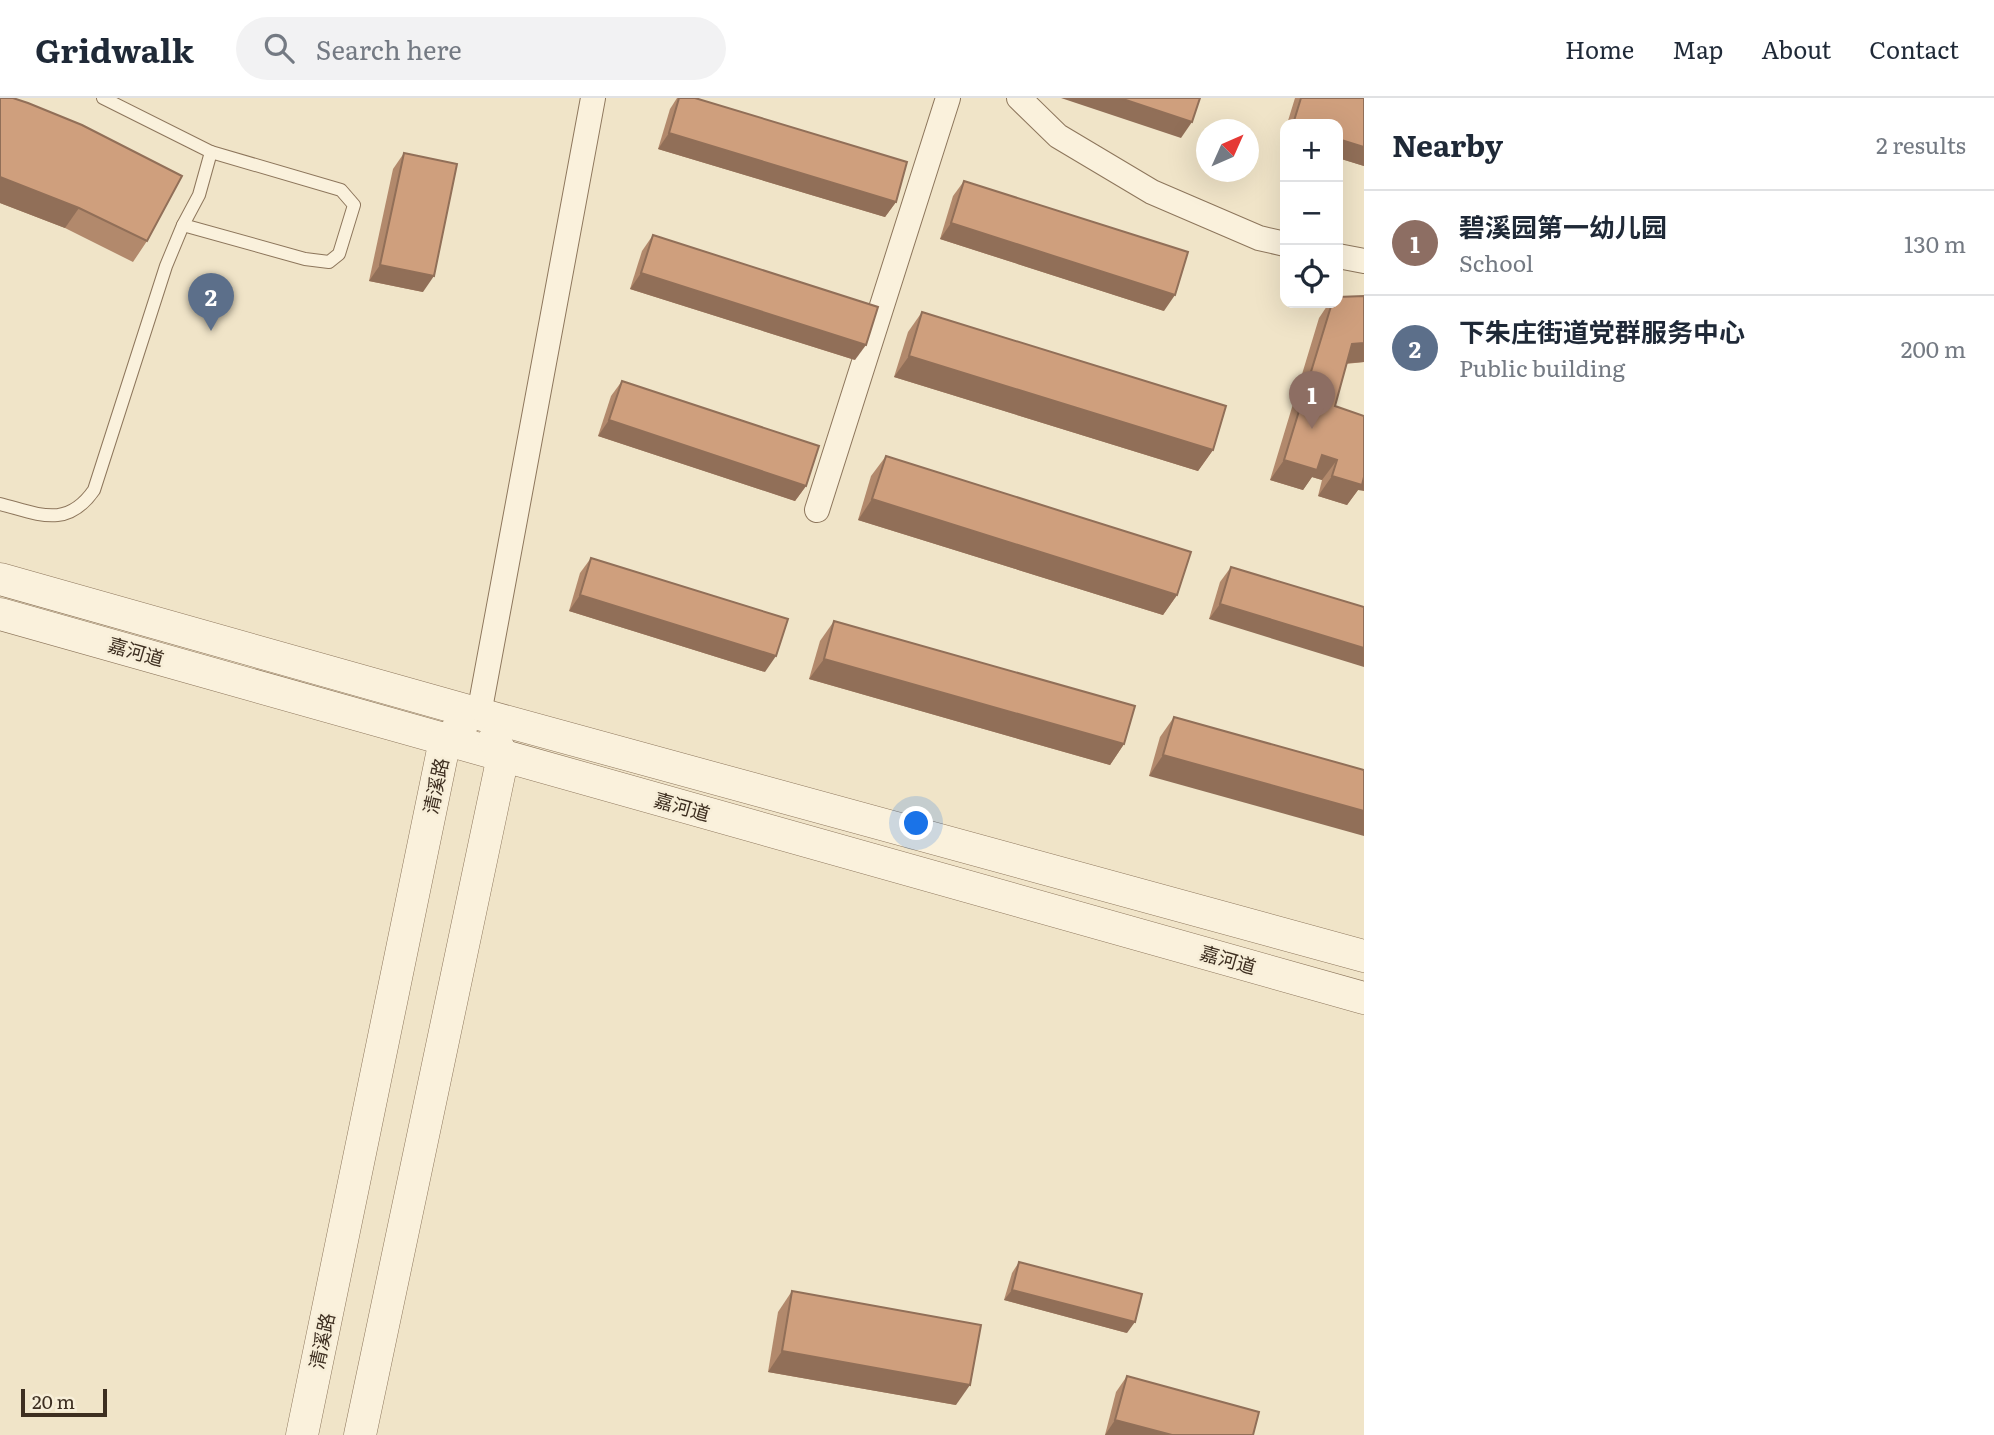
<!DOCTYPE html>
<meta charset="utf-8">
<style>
body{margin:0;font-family:Literata,"Noto Sans SC",serif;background:#f2f2f3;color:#1f2937}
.controls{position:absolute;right:21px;top:21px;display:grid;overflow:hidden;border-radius:14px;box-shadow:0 7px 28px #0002}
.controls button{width:63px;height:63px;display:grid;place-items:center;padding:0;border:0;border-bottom:2px solid #e0e1e3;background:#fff;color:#1f2937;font:35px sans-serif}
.compass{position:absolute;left:1196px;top:21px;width:63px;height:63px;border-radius:50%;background:#fff;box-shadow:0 7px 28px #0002;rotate:45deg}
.scale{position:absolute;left:21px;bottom:18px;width:86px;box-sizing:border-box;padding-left:7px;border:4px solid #3d2e20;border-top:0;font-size:19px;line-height:24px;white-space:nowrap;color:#3d2e20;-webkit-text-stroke:5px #f7eed8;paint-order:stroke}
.you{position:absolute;left:917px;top:726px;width:24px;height:24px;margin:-18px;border:5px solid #fff;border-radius:50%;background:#1a73e8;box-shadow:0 0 0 10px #1a73e833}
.badge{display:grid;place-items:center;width:46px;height:46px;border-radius:50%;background:#9e2a2b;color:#fff;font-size:23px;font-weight:700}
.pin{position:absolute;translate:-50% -58px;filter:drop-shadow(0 2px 4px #0008)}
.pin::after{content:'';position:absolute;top:37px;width:24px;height:21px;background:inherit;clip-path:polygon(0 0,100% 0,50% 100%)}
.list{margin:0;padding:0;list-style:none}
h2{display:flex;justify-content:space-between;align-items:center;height:91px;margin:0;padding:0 28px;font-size:30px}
h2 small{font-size:23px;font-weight:400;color:#747a83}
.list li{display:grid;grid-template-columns:46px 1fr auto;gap:21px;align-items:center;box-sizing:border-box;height:105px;padding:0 28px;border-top:2px solid #e0e1e3}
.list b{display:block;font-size:26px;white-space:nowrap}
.list p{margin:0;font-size:23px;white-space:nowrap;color:#747a83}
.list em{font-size:23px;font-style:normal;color:#747a83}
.icon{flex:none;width:38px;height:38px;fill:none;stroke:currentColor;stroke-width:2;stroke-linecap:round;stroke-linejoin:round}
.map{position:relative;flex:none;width:1364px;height:1337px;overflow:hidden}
header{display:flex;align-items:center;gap:42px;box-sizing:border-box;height:98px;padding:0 35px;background:#fff;border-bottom:2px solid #e0e1e3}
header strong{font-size:33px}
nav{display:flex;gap:38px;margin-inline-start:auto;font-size:24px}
.search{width:490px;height:63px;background:#f2f2f3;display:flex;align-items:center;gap:18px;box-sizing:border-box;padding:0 24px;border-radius:38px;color:#747a83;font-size:26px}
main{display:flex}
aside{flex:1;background:#fff}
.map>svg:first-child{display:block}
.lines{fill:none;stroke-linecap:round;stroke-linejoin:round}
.service-casing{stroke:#8d765c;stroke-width:14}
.minor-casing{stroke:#8d765c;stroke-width:26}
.tertiary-casing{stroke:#8d765c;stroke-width:33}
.service{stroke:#faf1dc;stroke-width:12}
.minor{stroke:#faf1dc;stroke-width:24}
.tertiary{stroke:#faf1dc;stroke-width:32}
.wall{fill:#b2896c}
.shaded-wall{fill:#916f58}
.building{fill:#cf9f7d;stroke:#916f58;stroke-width:2}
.labels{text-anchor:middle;stroke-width:5;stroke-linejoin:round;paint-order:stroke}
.street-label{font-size:19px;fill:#3d2e20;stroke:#f7eed8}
</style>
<header>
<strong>Gridwalk</strong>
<div class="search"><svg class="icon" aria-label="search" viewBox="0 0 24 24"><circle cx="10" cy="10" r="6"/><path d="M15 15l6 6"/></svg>Search here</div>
<nav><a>Home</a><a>Map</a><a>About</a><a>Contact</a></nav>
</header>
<main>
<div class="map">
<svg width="1364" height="1337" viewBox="0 0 1364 1337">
<rect width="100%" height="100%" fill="#f0e4c8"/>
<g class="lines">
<g class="service-casing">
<g id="service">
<path d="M183,127L305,161L329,164L339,156L354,107L341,92L211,54"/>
<path d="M0,406C39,416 67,431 94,392L166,168L183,127L199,97L211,54L103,0"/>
</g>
</g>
<g class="minor-casing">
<g id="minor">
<path d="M1019,0L1058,38L1152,94L1259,140L1285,146"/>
<path d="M1338,158L1364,163"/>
<path d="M817,412L948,0"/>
<path d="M479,616L593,0"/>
</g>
</g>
<g class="tertiary-casing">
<g id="tertiary">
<path d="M0,481L479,616L1364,858"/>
<path d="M0,516L1364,900"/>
<path d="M302,1337L445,642L461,630"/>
<path d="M360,1337L503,658L494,642"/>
</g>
</g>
<use href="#service" class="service"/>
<use href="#minor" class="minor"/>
<use href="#tertiary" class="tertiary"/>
</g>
<g class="wall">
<path d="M0,0L147,143L133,164L65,130L0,105Z"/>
<path d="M677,0H695L896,104L885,119L658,51L670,11Z"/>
<path d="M1295,0H1364V68L1338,60V26H1287Z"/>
<path d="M404,55L423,194L369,183L393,71Z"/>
<path d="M964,83L1164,213L940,141L953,98Z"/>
<path d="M653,137L855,262L630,191L642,153Z"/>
<path d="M1364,198V264L1346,266L1335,308L1358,392L1347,407L1318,398L1322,382L1312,379L1303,392L1270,382L1319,220L1329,205H1338Z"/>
<path d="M922,214L1213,352L1198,373L894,279L908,234Z"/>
<path d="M622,283L806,388L795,403L598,338L611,298Z"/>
<path d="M886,358L1177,497L1163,517L858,422L871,378Z"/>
<path d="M591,460L765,574L569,513L580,475Z"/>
<path d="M1231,469L1364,509L1209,521L1220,484Z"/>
<path d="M834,523L1124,646L1110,667L809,581L820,543Z"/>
<path d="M1174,619L1364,672L1149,678L1160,639Z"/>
<path d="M1019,1164L1127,1235L1004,1202L1012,1175Z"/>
<path d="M792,1193L956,1307L768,1274L778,1214Z"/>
<path d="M1127,1278L1253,1337H1105L1116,1294Z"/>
</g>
<g class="shaded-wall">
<path d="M1061,0H1120L1192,24L1181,40Z"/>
<path d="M669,35L896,104L885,119L658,51Z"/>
<path d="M1338,41L1364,49V68L1338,60Z"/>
<path d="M0,79L79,110L65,130L0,105Z"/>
<path d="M951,125L1175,197L1164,213L940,141Z"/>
<path d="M380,167L434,178L423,194L369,183Z"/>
<path d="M641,175L866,247L855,262L630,191Z"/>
<path d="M1364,245V264L1337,266L1352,246Z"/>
<path d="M909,258L1213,352L1198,373L894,279Z"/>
<path d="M609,322L806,388L795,403L598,338Z"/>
<path d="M1322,357L1337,362L1322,382L1312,379L1303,392L1270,382L1284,362Z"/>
<path d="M1364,374V393L1358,392L1347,407L1318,398L1332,378Z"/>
<path d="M872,401L1177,497L1163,517L858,422Z"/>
<path d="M580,497L776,558L765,574L569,513Z"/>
<path d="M1220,506L1364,550V569L1209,521Z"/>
<path d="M824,561L1124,646L1110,667L809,581Z"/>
<path d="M1163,657L1364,713V738L1149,678Z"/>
<path d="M1012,1192L1135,1224L1127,1235L1004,1202Z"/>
<path d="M782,1253L970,1287L956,1307L768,1274Z"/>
<path d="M1115,1322L1172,1337H1105Z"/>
</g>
<g class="building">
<path d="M0,0H13L28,5L82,27L182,78L147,143L79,110L0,79Z"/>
<path d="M679,0H695L907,64L896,104L669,35Z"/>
<path d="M1120,0H1200L1192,24Z"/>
<path d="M1301,0H1364V49L1338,41V26H1293Z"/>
<path d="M404,55L457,66L434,178L380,167Z"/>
<path d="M964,83L1188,154L1175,197L951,125Z"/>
<path d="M653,137L878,209L866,247L641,175Z"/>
<path d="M1364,198V245L1352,246L1335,308L1364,318V379L1362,387L1332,378L1337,362L1322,357L1317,372L1284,362L1332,205H1338V199Z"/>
<path d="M922,214L1226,308L1213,352L909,258Z"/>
<path d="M622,283L819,348L806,388L609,322Z"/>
<path d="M886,358L1191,454L1177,497L872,401Z"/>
<path d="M591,460L788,521L776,558L580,497Z"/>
<path d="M1231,469L1364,509V550L1220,506Z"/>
<path d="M834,523L1135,608L1124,646L824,561Z"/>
<path d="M1174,619L1364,672V713L1163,657Z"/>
<path d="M1019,1164L1142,1196L1135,1224L1012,1192Z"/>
<path d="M792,1193L981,1227L970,1287L782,1253Z"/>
<path d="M1127,1278L1259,1314L1253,1337H1172L1115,1322Z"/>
</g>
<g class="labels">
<g class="street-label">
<text transform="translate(136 554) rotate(16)" y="7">嘉河道</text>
<text transform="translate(436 688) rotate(-78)" y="7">清溪路</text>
<text transform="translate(682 709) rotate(16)" y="7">嘉河道</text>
<text transform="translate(1228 862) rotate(16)" y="7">嘉河道</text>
<text transform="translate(322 1243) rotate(-78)" y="7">清溪路</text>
</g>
</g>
</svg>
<div class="controls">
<button>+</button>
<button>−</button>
<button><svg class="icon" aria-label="locate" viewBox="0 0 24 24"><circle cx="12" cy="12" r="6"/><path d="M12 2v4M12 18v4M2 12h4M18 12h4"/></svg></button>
</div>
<svg class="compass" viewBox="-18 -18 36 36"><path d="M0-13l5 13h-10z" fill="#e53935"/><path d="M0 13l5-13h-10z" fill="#747a83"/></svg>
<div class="scale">20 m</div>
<div class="you"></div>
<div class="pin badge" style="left:1312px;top:331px;background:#8d6e63">1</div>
<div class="pin badge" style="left:211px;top:233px;background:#5c6f8a">2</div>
</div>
<aside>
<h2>Nearby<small>2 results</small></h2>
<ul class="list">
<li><span class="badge" style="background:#8d6e63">1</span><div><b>碧溪园第一幼儿园</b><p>School</p></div><em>130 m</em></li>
<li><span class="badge" style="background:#5c6f8a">2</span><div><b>下朱庄街道党群服务中心</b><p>Public building</p></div><em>200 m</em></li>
</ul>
</aside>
</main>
